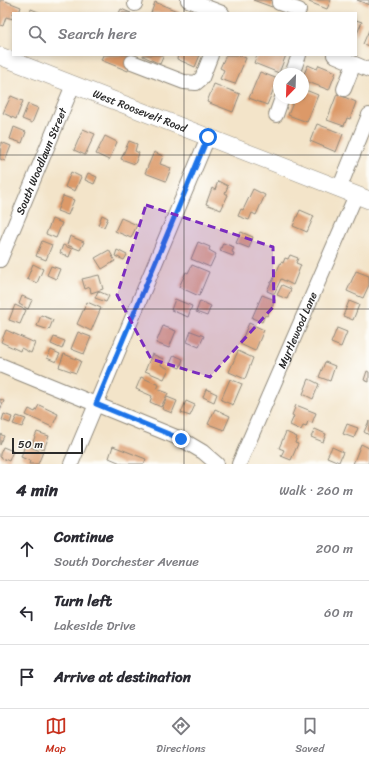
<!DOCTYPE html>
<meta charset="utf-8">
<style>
body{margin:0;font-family:Sriracha,sans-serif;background:#f2f2f3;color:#2b2b33}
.compass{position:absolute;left:273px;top:68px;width:36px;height:36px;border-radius:50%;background:#fff;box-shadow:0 2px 6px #0003;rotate:203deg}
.scale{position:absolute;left:12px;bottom:10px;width:71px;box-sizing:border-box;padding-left:4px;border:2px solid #2b2b2b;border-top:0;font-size:11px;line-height:14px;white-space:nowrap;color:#2b2b2b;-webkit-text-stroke:3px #fdfcf7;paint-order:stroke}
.stop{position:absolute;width:12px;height:12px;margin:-9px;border:3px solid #1a73e8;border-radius:50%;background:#fff}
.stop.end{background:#1a73e8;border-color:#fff;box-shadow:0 1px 4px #0008}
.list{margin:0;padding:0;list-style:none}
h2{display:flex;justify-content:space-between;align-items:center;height:52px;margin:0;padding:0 16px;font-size:17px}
h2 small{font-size:13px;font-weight:400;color:#7c7c81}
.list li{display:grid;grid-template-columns:26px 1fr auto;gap:12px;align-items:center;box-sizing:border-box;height:64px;padding:0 16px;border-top:1px solid #e1e1e2}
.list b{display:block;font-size:15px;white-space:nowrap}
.list p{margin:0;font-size:13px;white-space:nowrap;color:#7c7c81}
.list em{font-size:13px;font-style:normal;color:#7c7c81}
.icon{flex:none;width:22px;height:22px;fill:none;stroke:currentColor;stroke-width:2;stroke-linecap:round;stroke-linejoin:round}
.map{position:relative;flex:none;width:369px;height:464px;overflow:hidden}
.search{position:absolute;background:#fff;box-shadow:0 2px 6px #0003;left:12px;right:12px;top:12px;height:44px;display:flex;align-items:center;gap:10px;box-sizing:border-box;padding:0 14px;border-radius:0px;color:#7c7c81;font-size:15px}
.sheet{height:244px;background:#fff}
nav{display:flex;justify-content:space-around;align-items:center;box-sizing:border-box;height:56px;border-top:1px solid #e1e1e2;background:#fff;font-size:11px;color:#7c7c81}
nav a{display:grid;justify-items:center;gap:2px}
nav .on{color:#c8321e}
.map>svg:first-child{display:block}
.building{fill:#dc9967}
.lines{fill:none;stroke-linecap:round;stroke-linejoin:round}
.minor-casing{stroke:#8f887a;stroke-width:16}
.major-casing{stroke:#8f887a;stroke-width:18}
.minor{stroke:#fff;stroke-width:14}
.major{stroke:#fff;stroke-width:17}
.route{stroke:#1a73e8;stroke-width:5}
.marked{fill:#7b2cbf;fill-opacity:0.2;stroke:#7b2cbf;stroke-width:3;stroke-dasharray:8 5;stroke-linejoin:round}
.grid{fill:none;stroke:#2b2b2b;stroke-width:1;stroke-opacity:0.55}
.labels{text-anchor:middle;stroke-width:3.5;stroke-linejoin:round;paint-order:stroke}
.street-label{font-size:11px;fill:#2b2b2b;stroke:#fdfcf7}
</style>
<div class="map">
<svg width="369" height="464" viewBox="0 0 369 464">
<rect width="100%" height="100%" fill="#fdfcf7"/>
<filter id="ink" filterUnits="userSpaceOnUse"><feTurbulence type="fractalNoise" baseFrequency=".025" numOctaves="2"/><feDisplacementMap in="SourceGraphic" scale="8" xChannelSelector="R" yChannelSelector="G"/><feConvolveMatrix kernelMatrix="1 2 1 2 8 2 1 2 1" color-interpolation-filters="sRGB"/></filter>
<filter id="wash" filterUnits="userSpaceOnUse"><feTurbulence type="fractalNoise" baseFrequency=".012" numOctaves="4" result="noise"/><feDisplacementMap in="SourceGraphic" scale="16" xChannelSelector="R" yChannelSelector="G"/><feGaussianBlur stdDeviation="0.9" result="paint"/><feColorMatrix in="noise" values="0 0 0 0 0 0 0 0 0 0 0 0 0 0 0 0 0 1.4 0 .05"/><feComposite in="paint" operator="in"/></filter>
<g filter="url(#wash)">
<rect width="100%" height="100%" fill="#f3e4c9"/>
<g id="blocks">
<g class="building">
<path d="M0,0H3L21,7L19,13H13V19L6,17L3,26L0,25Z"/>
<path d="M253,0H275L272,7Z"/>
<path d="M310,0H331L327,9L309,2Z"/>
<path d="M357,0H369V5Z"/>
<path d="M155,2L182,13H151Z"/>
<path d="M31,9L41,13H30Z"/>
<path d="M121,9L131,13H119Z"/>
<path d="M356,20L362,22L356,36Z"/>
<path d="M369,30V46L363,44Z"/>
<path d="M103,55H134L128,71L101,60Z"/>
<path d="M143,55H164L160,64L143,56Z"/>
<path d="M178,55H200L195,67L177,59Z"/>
<path d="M226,55H238L246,58L235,84L220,79L224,70L220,68Z"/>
<path d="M257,55H286L279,73L254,63Z"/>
<path d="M308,65L317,69L319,65L336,72L329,90L303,80V76Z"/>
<path d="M260,72L278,79L267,105L249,98Z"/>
<path d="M214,84L240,94L233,112L207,102Z"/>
<path d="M303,89L318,95L307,122L288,115L295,98H303Z"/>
<path d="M337,94L356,102L350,119L347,118L344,126L327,120Z"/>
<path d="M11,96L23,101L16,119L3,113Z"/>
<path d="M28,104L38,108L32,123L22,119Z"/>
<path d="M317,124L343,134L336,152L310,141Z"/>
<path d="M14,127L26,132L22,143L10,139Z"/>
<path d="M83,129L95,134L85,155L74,150Z"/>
<path d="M105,136L117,142L109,160L96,154Z"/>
<path d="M129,141L137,144L135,151L139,153L135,164L121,159Z"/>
<path d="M1,142L11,146L5,161L0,159Z"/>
<path d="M154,152L163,156L160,164L171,168L166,181L145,173Z"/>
<path d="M71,172L81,177L75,191L65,187Z"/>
<path d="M88,173L97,177L94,184L85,180Z"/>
<path d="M218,181L228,186L225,193L228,195L221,210L206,204L212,188L215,190Z"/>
<path d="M253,189L265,195L256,215L252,213L249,220L238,216L241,209L243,210Z"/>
<path d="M63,196L74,200L68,215L57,211Z"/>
<path d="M300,210L314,216L307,232L293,226Z"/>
<path d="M102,215L108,218L104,227L98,225Z"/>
<path d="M121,218L137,225L131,238L115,231Z"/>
<path d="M52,219L62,223L56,238L46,234Z"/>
<path d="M241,232L253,237L249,248L236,243Z"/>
<path d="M70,236L84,242L80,250L67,245Z"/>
<path d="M42,241L52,245L46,260L36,256Z"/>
<path d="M198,242L210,247L209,250L216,254L210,267L191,259Z"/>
<path d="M223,243L234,247L232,252L234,253L233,256L220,251Z"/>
<path d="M63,245L72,249L69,257L60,253Z"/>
<path d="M109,250L115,261L102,269L95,258Z"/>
<path d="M117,250L127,255L124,260L115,256Z"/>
<path d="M290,255L298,258L296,263L301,265L293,285L281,279L274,294L267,291L271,282H272L281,262L283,263L285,258L288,259Z"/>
<path d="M33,264L43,269L37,283L27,279Z"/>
<path d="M192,265L209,272L199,296L179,287L186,272L188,273Z"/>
<path d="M51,266L60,269L56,279L47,275Z"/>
<path d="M356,271L369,276V285L363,298L347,291Z"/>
<path d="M99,275L103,289L91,293L90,287L85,289L82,279Z"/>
<path d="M282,285L291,289L287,299L277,295Z"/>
<path d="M98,291L109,296L106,302L95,298Z"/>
<path d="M262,295L275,300L267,316L265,315L262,322L252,318Z"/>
<path d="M22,296L32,300L28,309L19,304Z"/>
<path d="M175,299L192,306L188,317L171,310Z"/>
<path d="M200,301L211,306L207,316L196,312Z"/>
<path d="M349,301L359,305L353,320L343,316Z"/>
<path d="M87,302L101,308L91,331L77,324Z"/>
<path d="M15,305L26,310L20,324L9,320Z"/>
<path d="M41,315L53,320L49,330L37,326Z"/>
<path d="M249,323L264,330L255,351L240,344Z"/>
<path d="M163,326L176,331L169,348L156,343Z"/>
<path d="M337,328L347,332L341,347L331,343Z"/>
<path d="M6,330L35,343L31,353L21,348L20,351L1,342Z"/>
<path d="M191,331L204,336L199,347L187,342Z"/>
<path d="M78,332L91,337L84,354L71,349Z"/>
<path d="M54,337L65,341L62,349L51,344Z"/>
<path d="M51,350L60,354L56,362L47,358Z"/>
<path d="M238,351L253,358L245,379L229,372Z"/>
<path d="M64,354L81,361L76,373L59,367Z"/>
<path d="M152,354L163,359L161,365L169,369L164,379L145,371Z"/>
<path d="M174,355L183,359L180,368L170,364Z"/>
<path d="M325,362L335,366L330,381L319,377Z"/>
<path d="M367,371L369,372V382L364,380Z"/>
<path d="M141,377L159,385L157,389L168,393L161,407L150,402L152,396L136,389Z"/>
<path d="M230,379L242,384L233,405L221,400Z"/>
<path d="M309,379L319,384L313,399L303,394Z"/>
<path d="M206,389L217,394L214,402L203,397Z"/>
<path d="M167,397L177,401L172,413L162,409Z"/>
<path d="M0,399L4,401L0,410Z"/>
<path d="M186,401L195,405L190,416L181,413Z"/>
<path d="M39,405L58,414L52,427L26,415L29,409L35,412Z"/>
<path d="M296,405L316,413L312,423L308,421L306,427L303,426L301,430L290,425L294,416L292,415Z"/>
<path d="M215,409L230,416L224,430L208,424Z"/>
<path d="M4,414L12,417L10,423L2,420Z"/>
<path d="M17,416L26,419L22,427L13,424Z"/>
<path d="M369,421V435L364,432Z"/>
<path d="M347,424L358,428L354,438L343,434Z"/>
<path d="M315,429L326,434L323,442L311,437Z"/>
<path d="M37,432L49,436L44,449L32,444Z"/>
<path d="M286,432L297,437L295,443L298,444L291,460L281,456L284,450L279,448Z"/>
<path d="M0,434L4,436L0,445Z"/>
<path d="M361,444L369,448V461L368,464H353Z"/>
<path d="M25,445L43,452L38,464H29L30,461L21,457Z"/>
<path d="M113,446L146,459L144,464H123L109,458Z"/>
<path d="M3,447L13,451L9,461L0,457V454Z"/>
<path d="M332,447L343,452L339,462L327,457Z"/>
</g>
</g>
</g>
<g filter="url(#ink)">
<use href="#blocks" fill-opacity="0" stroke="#8f887a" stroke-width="1"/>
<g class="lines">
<g class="minor-casing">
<g id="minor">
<path d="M188,0L222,13"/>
<path d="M279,3L299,10"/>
<path d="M135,4L136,0"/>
<path d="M334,55L369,70"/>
<path d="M132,62L184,82L196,83L202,78L211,55"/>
<path d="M292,74L299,55"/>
<path d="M344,89L354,64"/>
<path d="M276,115L282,98"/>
<path d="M339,189L369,115"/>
<path id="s1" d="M0,260L73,85"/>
<path d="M0,365L181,439L203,452L217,464"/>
<path d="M71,464L208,137"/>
<path id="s2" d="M239,464L356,195"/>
</g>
</g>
<g class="major-casing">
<g id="major">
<path id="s3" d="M0,56L369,200"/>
</g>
</g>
<use href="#minor" class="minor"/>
<use href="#major" class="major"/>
</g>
</g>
<g class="lines" filter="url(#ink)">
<path class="route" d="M181,439L96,404L208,137"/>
</g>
<path class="marked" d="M146,205L273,247L274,306L210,377L151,359L117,295Z"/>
<path class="grid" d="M184,0V13M184,55V464M0,155H369M0,309H369"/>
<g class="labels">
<g class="street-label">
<text dy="4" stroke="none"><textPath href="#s3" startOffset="150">West Roosevelt Road</textPath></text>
<text dy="4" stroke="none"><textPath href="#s1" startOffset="107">South Woodlawn Street</textPath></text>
<text dy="4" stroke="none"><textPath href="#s2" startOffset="146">Myrtlewood Lane</textPath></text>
</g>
</g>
</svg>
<svg class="compass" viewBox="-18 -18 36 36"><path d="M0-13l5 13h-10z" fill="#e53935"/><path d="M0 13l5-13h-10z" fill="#7c7c81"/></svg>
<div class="scale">50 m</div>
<div class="stop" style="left:208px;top:137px"></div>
<div class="stop end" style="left:181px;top:439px"></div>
<div class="search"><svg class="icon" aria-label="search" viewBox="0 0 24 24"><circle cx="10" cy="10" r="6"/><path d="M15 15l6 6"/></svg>Search here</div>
</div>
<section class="sheet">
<h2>4 min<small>Walk · 260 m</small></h2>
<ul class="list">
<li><svg class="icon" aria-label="ahead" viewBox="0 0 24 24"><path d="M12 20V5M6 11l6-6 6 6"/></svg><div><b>Continue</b><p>South Dorchester Avenue</p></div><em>200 m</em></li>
<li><svg class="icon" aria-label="left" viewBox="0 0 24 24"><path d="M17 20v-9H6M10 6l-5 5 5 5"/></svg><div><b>Turn left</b><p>Lakeside Drive</p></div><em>60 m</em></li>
<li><svg class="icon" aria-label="arrive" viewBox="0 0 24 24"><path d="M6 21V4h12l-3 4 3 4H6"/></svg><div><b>Arrive at destination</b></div></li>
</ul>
</section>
<nav>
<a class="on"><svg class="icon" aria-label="map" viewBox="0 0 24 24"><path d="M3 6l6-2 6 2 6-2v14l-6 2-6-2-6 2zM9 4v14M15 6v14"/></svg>Map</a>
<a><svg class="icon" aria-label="directions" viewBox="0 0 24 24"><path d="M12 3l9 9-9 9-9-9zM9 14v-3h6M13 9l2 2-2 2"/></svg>Directions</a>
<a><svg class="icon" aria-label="saved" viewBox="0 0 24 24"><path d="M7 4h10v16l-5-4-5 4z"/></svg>Saved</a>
</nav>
